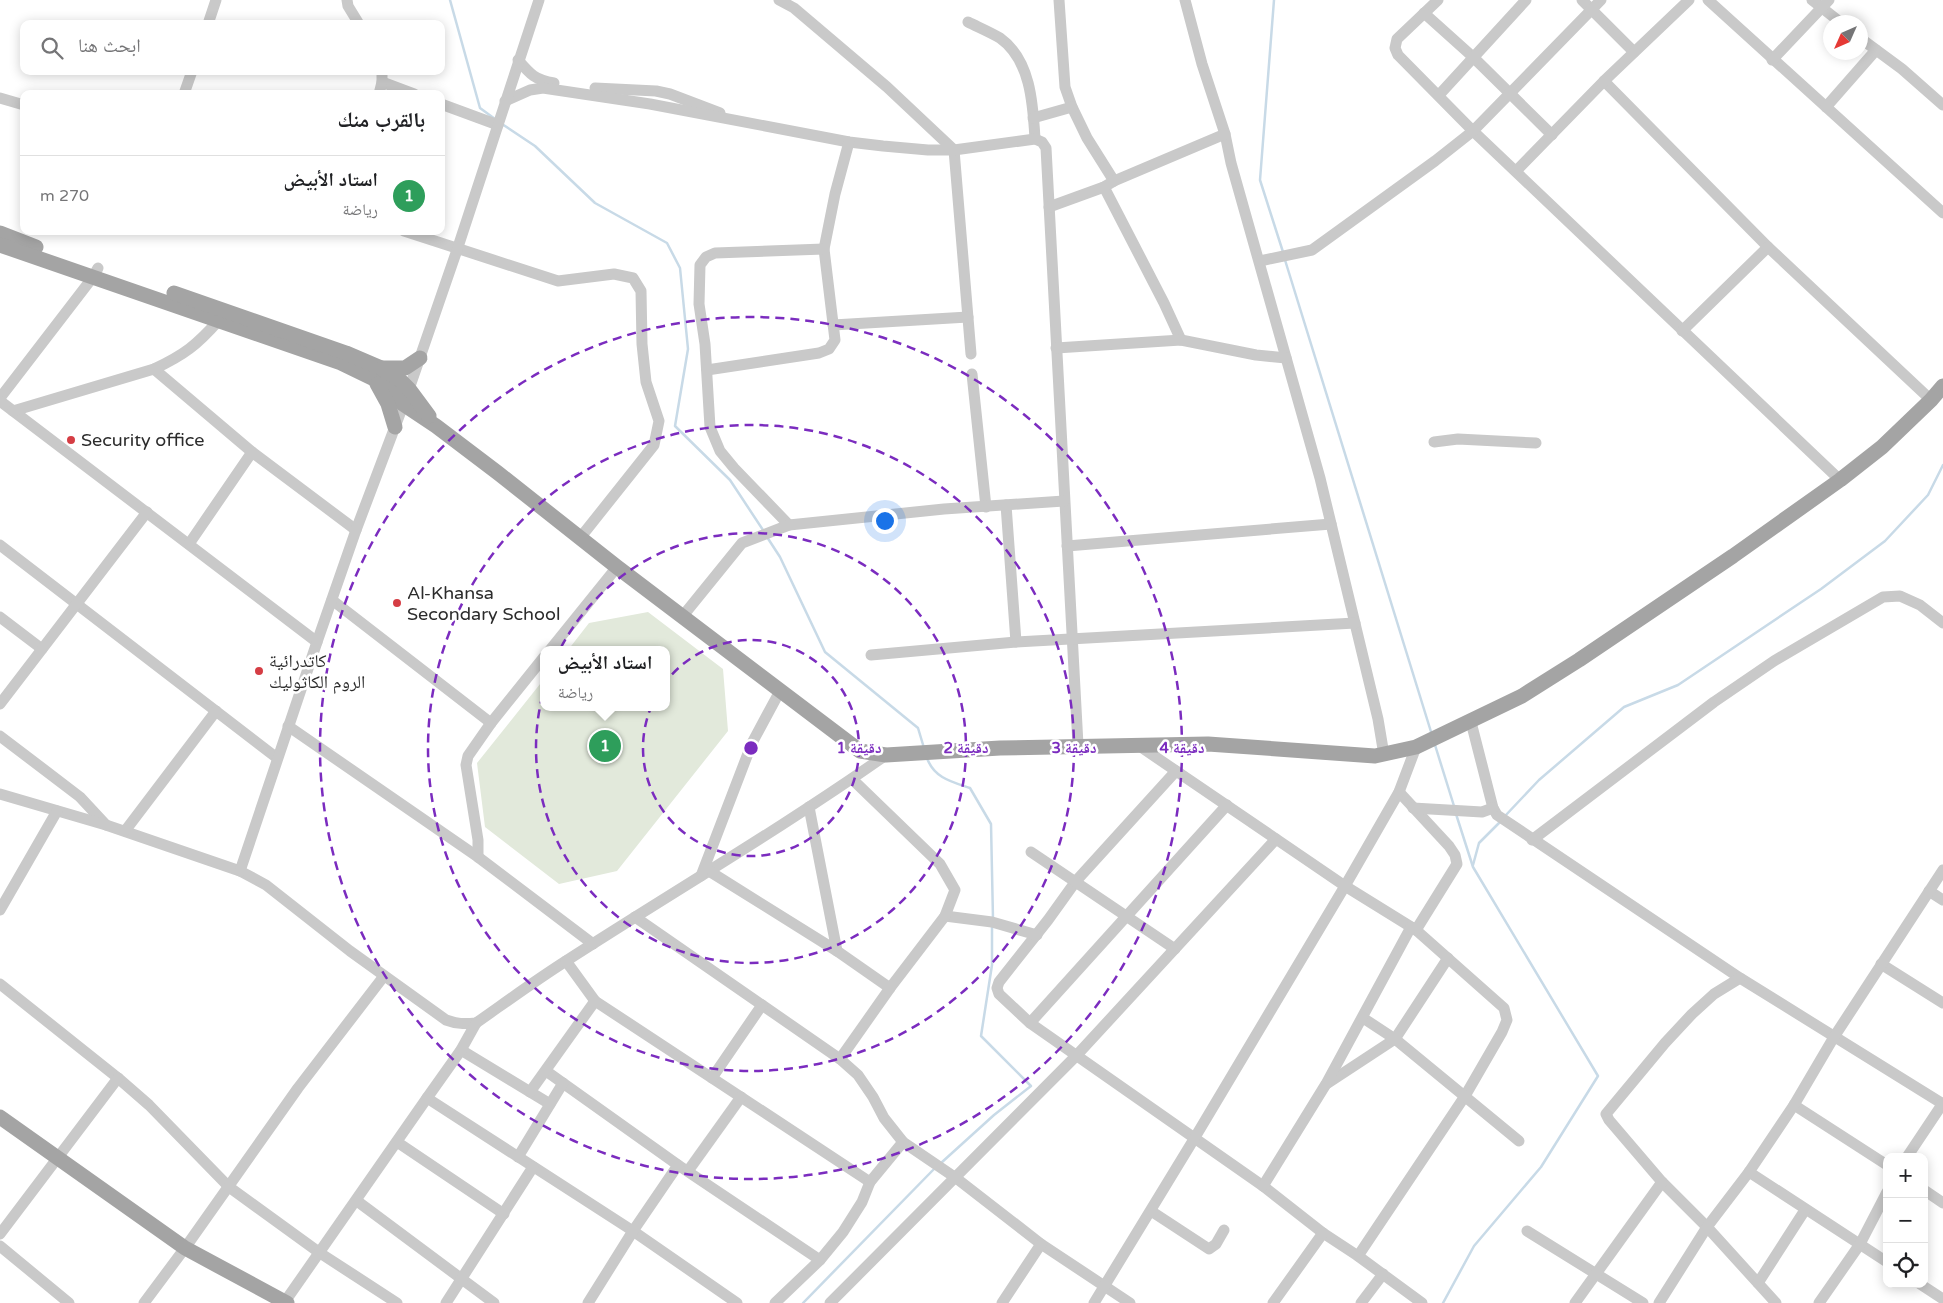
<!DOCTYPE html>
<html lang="ar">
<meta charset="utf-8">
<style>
body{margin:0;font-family:"Varela Round","Noto Naskh Arabic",sans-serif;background:#f6f6f6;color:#202124;direction:rtl}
.controls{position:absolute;right:15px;bottom:15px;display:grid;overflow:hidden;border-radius:10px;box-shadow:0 2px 12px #0003}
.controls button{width:45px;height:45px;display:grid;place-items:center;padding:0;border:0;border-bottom:1px solid #e0e0e0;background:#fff;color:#202124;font:25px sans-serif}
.compass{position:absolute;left:1823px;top:15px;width:45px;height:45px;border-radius:50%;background:#fff;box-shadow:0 2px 12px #0003;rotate:225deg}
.you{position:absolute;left:884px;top:520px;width:18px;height:18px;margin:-12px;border:4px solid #fff;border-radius:50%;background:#1a73e8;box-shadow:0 0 0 8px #1a73e833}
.badge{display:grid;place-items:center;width:32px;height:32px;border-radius:50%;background:#d53d44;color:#fff;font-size:16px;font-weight:700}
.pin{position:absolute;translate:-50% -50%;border:2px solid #fff;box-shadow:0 1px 5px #0006}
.popup{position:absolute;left:540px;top:646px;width:130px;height:65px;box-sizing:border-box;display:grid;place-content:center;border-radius:10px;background:#fff;filter:drop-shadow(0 1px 4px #0005);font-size:16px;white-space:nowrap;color:#757577}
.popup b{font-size:19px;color:#202124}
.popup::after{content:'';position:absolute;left:50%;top:100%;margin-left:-10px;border:10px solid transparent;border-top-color:#fff}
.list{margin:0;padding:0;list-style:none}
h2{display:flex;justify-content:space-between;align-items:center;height:65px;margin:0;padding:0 20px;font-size:21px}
h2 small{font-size:16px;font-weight:400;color:#757577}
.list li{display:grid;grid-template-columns:32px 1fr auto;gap:15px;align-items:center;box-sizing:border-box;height:80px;padding:0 20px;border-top:1px solid #e0e0e0}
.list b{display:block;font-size:19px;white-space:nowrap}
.list p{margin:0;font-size:16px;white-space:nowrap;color:#757577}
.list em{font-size:16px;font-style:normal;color:#757577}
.icon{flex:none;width:28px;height:28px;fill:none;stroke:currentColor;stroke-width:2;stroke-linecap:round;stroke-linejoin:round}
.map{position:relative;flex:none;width:1943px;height:1303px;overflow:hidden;direction:ltr}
.search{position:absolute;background:#fff;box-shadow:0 2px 12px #0003;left:20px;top:20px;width:425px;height:55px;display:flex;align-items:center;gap:12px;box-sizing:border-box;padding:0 18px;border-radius:10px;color:#757577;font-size:19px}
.panel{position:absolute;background:#fff;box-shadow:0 2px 12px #0003;left:20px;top:90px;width:425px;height:145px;border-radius:10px;direction:rtl}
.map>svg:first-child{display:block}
.green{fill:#e2e9db}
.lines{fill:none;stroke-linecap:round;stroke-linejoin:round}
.stream{stroke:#c8dae7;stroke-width:2.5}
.minor{stroke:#c9c9c9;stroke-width:11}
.major{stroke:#a4a4a4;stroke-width:15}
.ring{fill:none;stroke:#7b2cbf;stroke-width:2.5;stroke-dasharray:9 6}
.poi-dot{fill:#d53d44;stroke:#fff;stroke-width:2}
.labels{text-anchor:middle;stroke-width:5;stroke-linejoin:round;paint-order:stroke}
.poi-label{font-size:18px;fill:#2c2c2c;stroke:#fff;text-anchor:start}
.centre{fill:#7b2cbf;stroke:#fff;stroke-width:2.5}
.ring-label{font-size:15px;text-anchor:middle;font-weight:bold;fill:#7b2cbf;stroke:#fff;stroke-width:5;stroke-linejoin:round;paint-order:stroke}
</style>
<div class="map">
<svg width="1943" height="1303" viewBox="0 0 1943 1303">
<rect width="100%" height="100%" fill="#fff"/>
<path class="green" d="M648,612L723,669L728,731L617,871L559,884L485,827L477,763L544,679V707H666V650H568L589,623Z"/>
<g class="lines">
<g class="stream">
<path d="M450,0L480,108L495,119"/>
<path d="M1274,0L1260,180L1283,252"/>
<path d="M502,124L535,146L595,203L667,243L680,268L688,349L675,426L730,480L763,530"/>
<path d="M1285,260L1432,735"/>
<path d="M767,537L780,557L825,652L918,728L924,748"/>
<path d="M1435,745L1454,806"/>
<path d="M927,758C934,778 952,782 970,788L991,824L993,919"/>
<path d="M1505,816L1539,780L1624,707L1678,685L1821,589L1885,541L1928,495L1943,465"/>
<path d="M1473,865L1479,843L1500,822"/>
<path d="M941,1163L994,1115L1031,1086L981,1036L992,965V927"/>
<path d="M803,1303L935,1168"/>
<path d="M1443,1303L1474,1246L1541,1167L1598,1076L1473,867L1456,814"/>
</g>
<g class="minor">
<path d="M347,0L348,6L359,24"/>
<path d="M779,0L794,8L887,87L954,150L971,354"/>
<path d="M1059,0L1065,87L1072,107L1087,138L1114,181"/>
<path d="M1185,0L1202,64L1225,134L1231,163L1320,478L1378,719L1384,755"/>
<path d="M1438,0L1397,39L1395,48L1398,55L1473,131L1840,480"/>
<path d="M1582,0L1634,52"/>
<path d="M1708,0L1943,213"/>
<path d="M1812,0L1840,22"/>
<path d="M1424,13L1473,57L1552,135"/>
<path d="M968,22C978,27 990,32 1000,38C1031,60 1033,105 1035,139"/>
<path d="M208,24L216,0"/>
<path d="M1860,38L1902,69L1943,105"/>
<path d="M518,60C530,74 535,80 554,83"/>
<path d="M1772,60L1829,0"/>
<path d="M1604,81L1768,247"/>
<path d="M382,82L414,94"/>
<path d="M595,88L656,91L670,94L720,113"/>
<path d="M184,94L192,71"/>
<path d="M379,94L382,82V71"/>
<path d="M1439,95L1526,0"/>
<path d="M0,98L24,105"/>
<path d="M505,101L530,90L543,88L650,104L849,142L883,146L928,150H954L1035,139L1042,142L1046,148L1078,745"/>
<path d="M441,104L498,125"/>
<path d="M1826,107L1876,50"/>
<path d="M1033,118L1072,107"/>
<path d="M1516,171L1604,81L1689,0"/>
<path d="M1104,187L1164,303L1181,340"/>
<path d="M1049,207L1104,187L1114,181L1225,134"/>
<path d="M404,231L558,281L614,274L633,278L641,291L642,344L646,382L659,421L654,445L580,538"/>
<path d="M1260,261L1312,250L1435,161L1473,131L1601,0"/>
<path d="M833,325L968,317"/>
<path d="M1682,331L1768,247L1931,400"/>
<path d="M1056,348L1181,340L1256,355L1286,358"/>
<path d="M154,369L252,452"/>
<path d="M707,370L819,353L829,349L835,340L824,249L835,194L849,142"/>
<path d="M972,374L986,507"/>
<path d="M0,398L93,277L98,268"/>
<path d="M0,401L317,642"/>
<path d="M13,411L154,369C184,355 197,345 219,320"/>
<path d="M1434,442L1458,439L1536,443"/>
<path d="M1006,505L1016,642"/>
<path d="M789,525L734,468L720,451L710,427L705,344L699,304L700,265L706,257L715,253L824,249"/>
<path d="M189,544L252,452L356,530"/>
<path d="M0,545L277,758"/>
<path d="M1067,546L1331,524"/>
<path d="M332,600L491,723L544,657"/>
<path d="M0,617L42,649"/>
<path d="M682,617L742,543L789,525L944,509L1064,501"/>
<path d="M550,650L617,567"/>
<path d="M871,655L1016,642L1355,623"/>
<path d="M0,704L147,512"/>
<path d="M1471,722L1493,808L1497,815L1740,978L1943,1104"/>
<path d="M288,726L478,857L593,944"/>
<path d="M0,736L80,797L106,825"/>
<path d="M1138,745L1345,886L1416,930L1504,1008L1507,1020L1502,1032L1465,1096L1358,1256"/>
<path d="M1176,771L1076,881L1048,920L999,982L997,988L999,994L1030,1023L1263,1186L1323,1233L1358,1256L1422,1303"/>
<path d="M1399,792L1449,846L1455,855L1457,864L1416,930"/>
<path d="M0,794L106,825L240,871L266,885L350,951L446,1020C457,1024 464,1024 476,1023C506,1002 536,980 566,961C673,892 782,828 886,755"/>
<path d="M1413,808L1482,812L1493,808"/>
<path d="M125,831L216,711"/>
<path d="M1532,840L1714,702L1774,661L1883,597L1900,596L1920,605L1943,623"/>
<path d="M1031,852L1175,949"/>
<path d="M478,857V840L466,765L468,756L491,723"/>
<path d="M240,871L317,642L356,530L407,395L457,250L539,0"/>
<path d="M709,871L837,951L809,807"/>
<path d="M701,876L752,743L780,691"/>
<path d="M1929,891L1943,900"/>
<path d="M0,910L57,811"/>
<path d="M945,916L992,922L1037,935"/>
<path d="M635,917L840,1059L858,1075L873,1097L884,1118L903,1142L956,1178L1041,1244L1130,1303"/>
<path d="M837,951L890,988"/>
<path d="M566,961L595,1001L870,1182"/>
<path d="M1881,964L1943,1003"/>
<path d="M1740,978L1714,994L1692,1014L1665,1043L1606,1114L1609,1120L1662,1182L1707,1227L1776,1303"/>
<path d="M0,984L118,1078L149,1105L229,1187L320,1253L397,1303"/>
<path d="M1363,1018L1395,1039L1519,1141"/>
<path d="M1030,1023L1227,805"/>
<path d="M461,1050L550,1104"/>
<path d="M840,1059L890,988L945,916L955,890L940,864L852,779"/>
<path d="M546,1071L678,1165L820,1260"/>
<path d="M712,1078L762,1005"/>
<path d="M1328,1083L1395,1039L1448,958"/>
<path d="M530,1092L595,1001"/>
<path d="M427,1098L633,1231L737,1303"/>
<path d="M1794,1105L1887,1165"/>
<path d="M397,1142L504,1214"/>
<path d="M518,1157L563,1083"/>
<path d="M1907,1157L1943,1103"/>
<path d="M688,1171L741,1097"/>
<path d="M1749,1172L1887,1262"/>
<path d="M1263,1186L1326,1084L1411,927"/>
<path d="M1924,1190L1943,1203"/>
<path d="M357,1201L494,1303"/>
<path d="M1151,1211L1209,1249L1216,1244L1224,1230"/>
<path d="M1527,1231L1643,1303"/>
<path d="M0,1234L118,1078"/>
<path d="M0,1246L69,1303"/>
<path d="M1758,1283L1805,1210"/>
<path d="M1920,1284L1943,1299"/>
<path d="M144,1303L185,1248L298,1088L384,976"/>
<path d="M284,1303L427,1098L461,1050L476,1023"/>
<path d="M446,1303L533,1167"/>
<path d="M588,1303L633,1231L678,1165"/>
<path d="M775,1303L820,1260L843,1232L862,1202L870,1182L903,1142"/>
<path d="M830,1303L1076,1056L1276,839"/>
<path d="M1002,1303L1041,1244"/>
<path d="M1094,1303L1194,1139L1345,886L1399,792L1416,747"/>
<path d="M1273,1303L1323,1233"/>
<path d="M1361,1303L1383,1274"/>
<path d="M1575,1303L1662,1182"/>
<path d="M1659,1303L1707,1227L1749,1172L1794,1105L1834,1037L1943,870"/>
<path d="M1819,1303L1860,1244L1887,1192"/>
</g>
<g class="major">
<path d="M0,233L36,247"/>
<path d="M0,245L341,363L374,379L390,389L403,404L436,426L498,473L617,567L860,751L886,755L1000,748L1208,744L1375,756L1416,747L1522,696L1579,660L1733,556L1840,480L1882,447L1931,400L1943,386"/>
<path d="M174,293L346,353L381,368L400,380L409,389L429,416"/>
<path d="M382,368H405L420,358"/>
<path d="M377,384L388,404L395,427"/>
<path d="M0,1117L185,1248L287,1303"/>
</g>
</g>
<g class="ring">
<circle cx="751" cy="748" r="108"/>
<circle cx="751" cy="748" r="215"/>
<circle cx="751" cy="748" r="323"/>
<circle cx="751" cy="748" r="431"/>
</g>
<g class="poi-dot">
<circle cx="71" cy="440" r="5"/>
<circle cx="397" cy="603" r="5"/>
<circle cx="259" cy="671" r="5"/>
</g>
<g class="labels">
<g class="poi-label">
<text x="81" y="446">Security office</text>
<text x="407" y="599">Al-Khansa<tspan x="407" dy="21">Secondary School</tspan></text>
<text x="269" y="667">كاتدرائية<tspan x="269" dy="21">الروم الكاثوليك</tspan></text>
</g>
</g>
<circle cx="751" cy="748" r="8" class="centre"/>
<g class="ring-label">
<text x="859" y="753">1 دقيقة</text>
<text x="966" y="753">2 دقيقة</text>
<text x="1074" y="753">3 دقيقة</text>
<text x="1182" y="753">4 دقيقة</text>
</g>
</svg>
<div class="controls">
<button>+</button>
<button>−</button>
<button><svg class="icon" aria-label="locate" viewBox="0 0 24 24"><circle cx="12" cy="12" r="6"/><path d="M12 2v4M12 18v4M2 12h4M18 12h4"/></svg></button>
</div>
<svg class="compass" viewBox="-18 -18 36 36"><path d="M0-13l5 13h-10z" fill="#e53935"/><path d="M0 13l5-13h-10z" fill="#757577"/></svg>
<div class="you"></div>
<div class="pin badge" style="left:605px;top:746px;background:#2e9e5b">1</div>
<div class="popup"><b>استاد الأبيض</b>رياضة</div>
<div class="search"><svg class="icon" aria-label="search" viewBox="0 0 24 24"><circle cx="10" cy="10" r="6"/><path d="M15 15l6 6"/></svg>ابحث هنا</div>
<section class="panel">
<h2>بالقرب منك<small></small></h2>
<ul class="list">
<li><span class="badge" style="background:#2e9e5b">1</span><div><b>استاد الأبيض</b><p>رياضة</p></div><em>270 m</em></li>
</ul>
</section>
</div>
